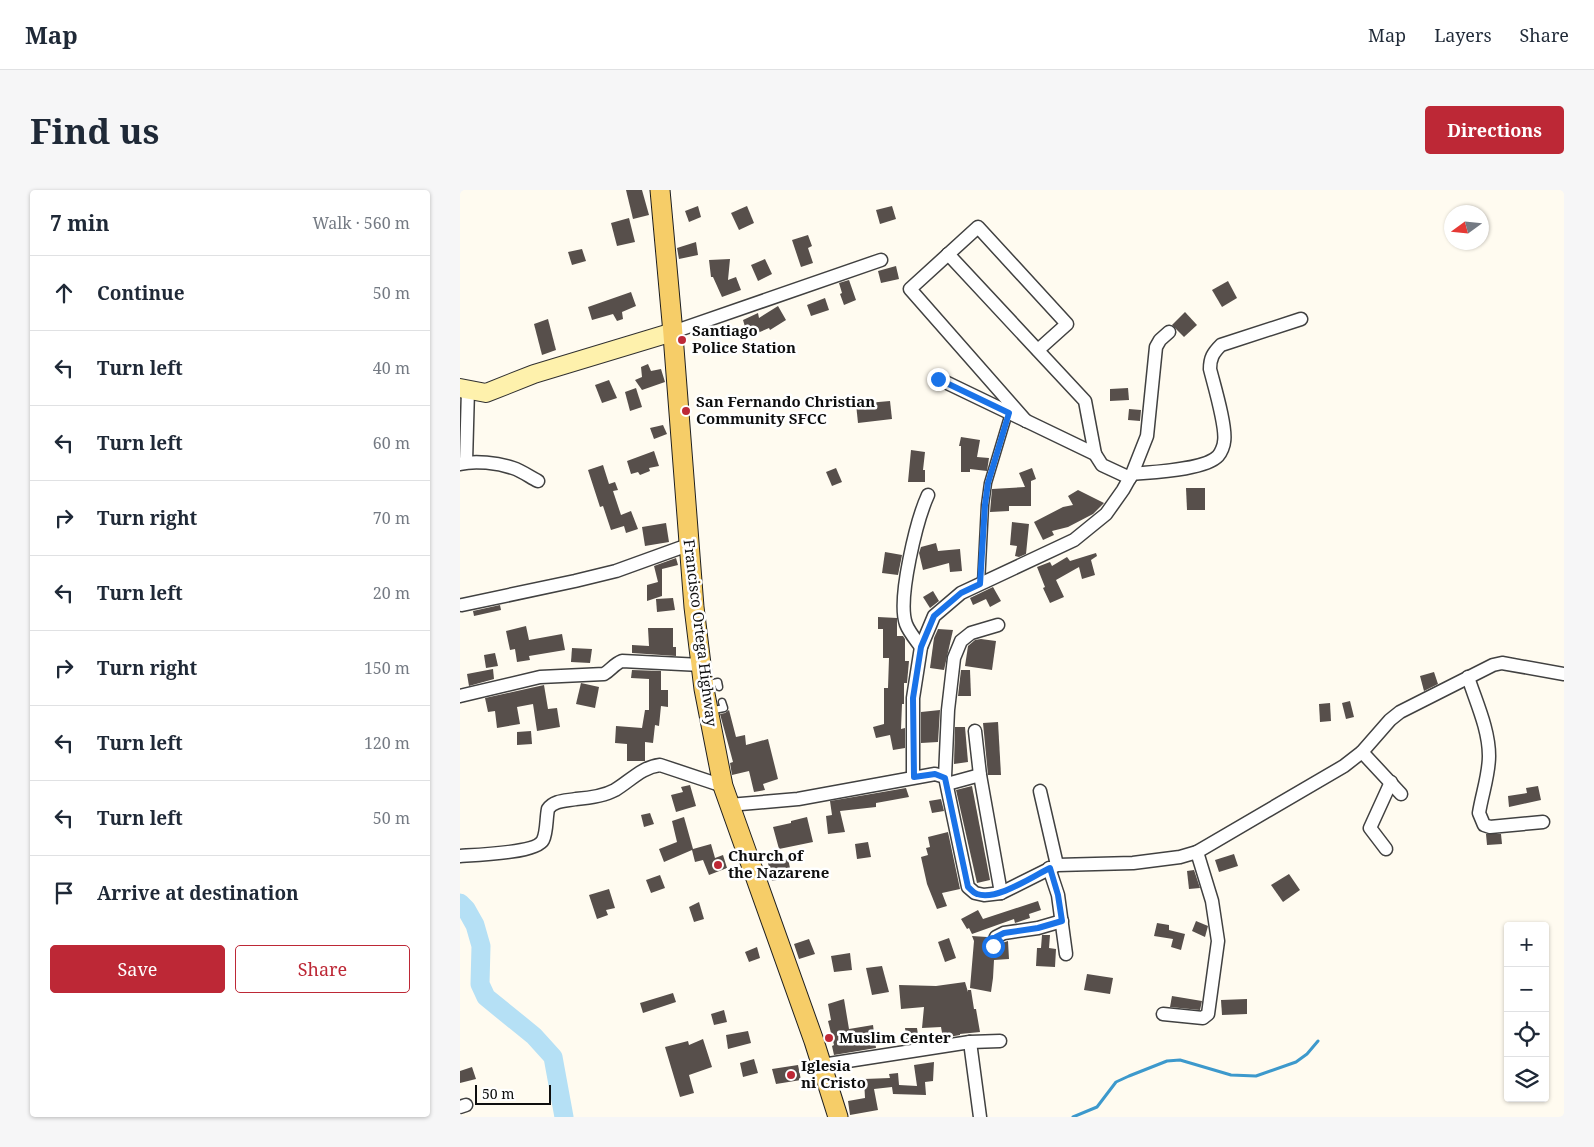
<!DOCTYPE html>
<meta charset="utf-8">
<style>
body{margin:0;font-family:"Noto Serif",serif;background:#f6f6f7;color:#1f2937}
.controls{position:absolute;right:15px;bottom:15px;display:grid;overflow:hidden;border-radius:5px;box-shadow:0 1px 4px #0004}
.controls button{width:45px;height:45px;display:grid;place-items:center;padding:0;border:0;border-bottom:1px solid #e0e1e3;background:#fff;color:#1f2937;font:25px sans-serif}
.compass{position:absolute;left:984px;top:15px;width:45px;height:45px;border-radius:50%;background:#fff;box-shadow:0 1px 4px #0004;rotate:255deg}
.scale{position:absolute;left:15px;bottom:12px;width:76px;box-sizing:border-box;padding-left:5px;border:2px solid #0e0e0e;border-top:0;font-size:14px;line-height:18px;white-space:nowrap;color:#0e0e0e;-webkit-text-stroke:4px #fff;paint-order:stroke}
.stop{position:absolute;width:15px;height:15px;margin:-11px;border:4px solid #1a73e8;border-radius:50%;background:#fff}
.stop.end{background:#1a73e8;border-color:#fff;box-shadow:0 1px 5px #0008}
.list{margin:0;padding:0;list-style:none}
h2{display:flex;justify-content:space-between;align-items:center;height:65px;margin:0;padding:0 20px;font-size:21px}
h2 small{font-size:16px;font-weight:400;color:#747a83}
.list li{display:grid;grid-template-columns:32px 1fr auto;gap:15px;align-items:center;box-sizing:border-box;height:75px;padding:0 20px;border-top:1px solid #e0e1e3}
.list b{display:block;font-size:19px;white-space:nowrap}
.list em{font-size:16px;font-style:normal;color:#747a83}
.actions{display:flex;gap:10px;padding:15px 20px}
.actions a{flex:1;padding:11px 0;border:1px solid #bd2836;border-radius:5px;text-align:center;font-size:18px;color:#bd2836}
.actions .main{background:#bd2836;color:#fff}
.icon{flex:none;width:28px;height:28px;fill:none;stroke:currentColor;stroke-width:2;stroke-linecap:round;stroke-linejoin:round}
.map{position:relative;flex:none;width:1104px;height:927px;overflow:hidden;border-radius:5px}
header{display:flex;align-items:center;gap:30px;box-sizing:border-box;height:70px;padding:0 25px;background:#fff;border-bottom:1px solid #e0e1e3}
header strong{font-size:24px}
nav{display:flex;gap:28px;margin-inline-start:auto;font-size:18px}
.intro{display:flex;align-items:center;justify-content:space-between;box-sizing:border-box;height:120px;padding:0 30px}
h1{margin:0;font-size:35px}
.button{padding:12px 22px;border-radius:5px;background:#bd2836;color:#fff;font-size:18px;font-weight:700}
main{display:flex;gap:30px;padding:0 30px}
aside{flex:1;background:#fff;border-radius:5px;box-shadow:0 1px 4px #0004}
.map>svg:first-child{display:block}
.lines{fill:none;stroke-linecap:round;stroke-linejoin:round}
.stream{stroke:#3d99cc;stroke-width:3}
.river{stroke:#b5e0f5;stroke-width:19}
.building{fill:#574f4b}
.lane-casing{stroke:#414141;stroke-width:9}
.street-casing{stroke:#414141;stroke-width:15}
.secondary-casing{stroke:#303030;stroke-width:20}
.primary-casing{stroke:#1f1f1f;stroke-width:21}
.lane{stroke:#fff;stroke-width:6}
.street{stroke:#fff;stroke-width:12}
.secondary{stroke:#fef1ac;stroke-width:18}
.primary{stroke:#f6cd68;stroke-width:19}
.route{stroke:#1a73e8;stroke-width:6}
.poi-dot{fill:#bd2836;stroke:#fff;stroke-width:2}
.labels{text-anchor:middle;stroke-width:5;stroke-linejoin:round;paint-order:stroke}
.poi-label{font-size:15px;font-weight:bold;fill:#0e0e0e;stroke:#fff;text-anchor:start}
.street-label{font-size:15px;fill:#0e0e0e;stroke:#fff}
</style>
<header>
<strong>Map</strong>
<nav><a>Map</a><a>Layers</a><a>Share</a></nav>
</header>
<div class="intro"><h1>Find us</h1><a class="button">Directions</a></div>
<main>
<aside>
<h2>7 min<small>Walk · 560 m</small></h2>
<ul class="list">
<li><svg class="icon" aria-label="ahead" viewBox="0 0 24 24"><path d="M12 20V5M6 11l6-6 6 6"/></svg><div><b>Continue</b></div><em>50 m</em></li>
<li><svg class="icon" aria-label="left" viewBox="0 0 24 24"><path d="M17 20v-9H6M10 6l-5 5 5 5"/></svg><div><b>Turn left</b></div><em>40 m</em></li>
<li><svg class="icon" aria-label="left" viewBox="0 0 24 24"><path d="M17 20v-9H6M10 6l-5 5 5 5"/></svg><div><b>Turn left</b></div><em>60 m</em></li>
<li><svg class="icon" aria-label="right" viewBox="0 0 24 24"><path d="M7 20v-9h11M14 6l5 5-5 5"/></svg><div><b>Turn right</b></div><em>70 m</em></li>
<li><svg class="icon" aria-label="left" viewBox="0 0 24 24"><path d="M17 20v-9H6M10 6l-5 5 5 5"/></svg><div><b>Turn left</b></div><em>20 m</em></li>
<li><svg class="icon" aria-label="right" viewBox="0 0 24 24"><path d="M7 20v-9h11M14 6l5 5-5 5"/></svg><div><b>Turn right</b></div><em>150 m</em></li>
<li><svg class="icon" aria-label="left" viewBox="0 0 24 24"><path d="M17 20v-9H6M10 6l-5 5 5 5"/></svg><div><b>Turn left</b></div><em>120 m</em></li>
<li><svg class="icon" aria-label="left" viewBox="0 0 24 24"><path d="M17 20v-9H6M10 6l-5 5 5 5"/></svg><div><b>Turn left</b></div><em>50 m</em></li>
<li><svg class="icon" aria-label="arrive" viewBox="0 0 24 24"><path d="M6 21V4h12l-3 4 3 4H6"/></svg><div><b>Arrive at destination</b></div></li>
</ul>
<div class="actions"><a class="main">Save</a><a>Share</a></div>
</aside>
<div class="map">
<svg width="1104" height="927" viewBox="0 0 1104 927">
<rect width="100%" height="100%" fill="#fffbf0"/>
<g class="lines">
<path class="stream" d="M613,927L637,917L656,892L669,886L707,871L720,870L771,885L796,886L836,872L847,864L858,851"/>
<path class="river" d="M0,713L6,719L15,735L21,756L20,794L26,807L74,846L93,867L104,927"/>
</g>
<g class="building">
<path d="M166,0H182L189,25L173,29Z"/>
<path d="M238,16L241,27L229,32L225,21Z"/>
<path d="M287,16L294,33L279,40L271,23Z"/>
<path d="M432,16L436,29L420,34L416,20Z"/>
<path d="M169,28L175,52L157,56L151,33Z"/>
<path d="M348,45L352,56L348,58L353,73L341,77L332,50Z"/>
<path d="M236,52L238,65L219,69L217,58Z"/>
<path d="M122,59L126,71L112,75L108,62Z"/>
<path d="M270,69L268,90L276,87L281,100L262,107L253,87H251L249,70Z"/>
<path d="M305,69L312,84L298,91L291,75Z"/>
<path d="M436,76L439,89L421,93L418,81Z"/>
<path d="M389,90L396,110L384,115L380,104L382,103L379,93Z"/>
<path d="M768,91L777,108L762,117L752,100Z"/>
<path d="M171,102L176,116L162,122L163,129L157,131L153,124L132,130L128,117Z"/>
<path d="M365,108L369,120L351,126L347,115Z"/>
<path d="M318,116L326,130L310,140L309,138L288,147L283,130L298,123L299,128Z"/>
<path d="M725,122L737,135L724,147L712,135Z"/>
<path d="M88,129L96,160L82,165L74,134Z"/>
<path d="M188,174L191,181L201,179L205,192L182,200L175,190L182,187L181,177Z"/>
<path d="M149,190L157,208L142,213L135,195Z"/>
<path d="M176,198L182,217L170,221L165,202Z"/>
<path d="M668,198L669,210L650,211V199Z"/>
<path d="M430,211L432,229L398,233L396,214Z"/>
<path d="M669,219L681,220L680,231L668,230Z"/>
<path d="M203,235L207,244L194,249L190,238Z"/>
<path d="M501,247L520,250L517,267L529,268L527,281L510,279V282H501V256H499Z"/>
<path d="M451,260L465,262L463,280H465V292H448Z"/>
<path d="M194,261L199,276L189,278L190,281L180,285L178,282L171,284L167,271Z"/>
<path d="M143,275L149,294L155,292L158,300L153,301L161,325L171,321L178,339L166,343L164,336L151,340L143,316L140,317L128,280Z"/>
<path d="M376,278L382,292L372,296L366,282Z"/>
<path d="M572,278L576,289L571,291V316H549V321L530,322L532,299L565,297L559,283Z"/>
<path d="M726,298H745V320H727Z"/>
<path d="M618,300L644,313L633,324L608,337L592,341L594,345L583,350L574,332L603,317L613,315L608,306Z"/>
<path d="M552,332L569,334L566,364L559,367L555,366L557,356L550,355Z"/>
<path d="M206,333L209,352L185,356L182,337Z"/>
<path d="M476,353L478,361L500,359L502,381L490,382L489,373L463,380L459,363L461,357Z"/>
<path d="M425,362L442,365L438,385L422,383Z"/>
<path d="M636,363L637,366L631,370L635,385L622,389L619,377L596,390L604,407L590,413L583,398L585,397L577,377L590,372L592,376L607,367L610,371Z"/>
<path d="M216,368L218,375L202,379V406L187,411V395L198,392L194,376Z"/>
<path d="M533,397L541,411L530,417L526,409L513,415L510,408Z"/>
<path d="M473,401L479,411L470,418L463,407Z"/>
<path d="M213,408L215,420L197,422L196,409Z"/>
<path d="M40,415L41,420L14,426L13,421Z"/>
<path d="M418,427L437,428V446H443L445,449V471H449L447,493H444V514H442L441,539L445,538V558L433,560L430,545L416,548L413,537L424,534V498H428L429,468H423V439H418Z"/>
<path d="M66,436L69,450L102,444L105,460L69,466L70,470L57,472L55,459L50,460L46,441Z"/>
<path d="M188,438H213V457H216V466L172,463V455L189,456Z"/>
<path d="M478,439L493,440L484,480L470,478L474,448Z"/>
<path d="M521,449L536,451L532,480L505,476L508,456L515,450Z"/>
<path d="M112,458L132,459L130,473L111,472Z"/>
<path d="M35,463L38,476L26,478L24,465Z"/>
<path d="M33,479L34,489L9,496L7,484Z"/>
<path d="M172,480L201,481V500H208V517L201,516L199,536L195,535L193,553L185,552V571H167V554L155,553L156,536L182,538L185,520H189V489L171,488Z"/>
<path d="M501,480H510L511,506H498Z"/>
<path d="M974,482L978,494L964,501L960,486Z"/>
<path d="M121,493L139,497L135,518L116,514Z"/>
<path d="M84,495L88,519L97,518L100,537L77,541L73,514L57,517L60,534L37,538L35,521L28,522L25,508Z"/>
<path d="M890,511L894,527L886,529L882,513Z"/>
<path d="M870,513L871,531L860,532L859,514Z"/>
<path d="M269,520L276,547L285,545L286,555L308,549L318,589L303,594L305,600L294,602L289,581L272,585L270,573L273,572L260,524L265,523Z"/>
<path d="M480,520L478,552L461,553V522Z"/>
<path d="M538,532L541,585H528L523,533Z"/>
<path d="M495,537H505L508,572L494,574Z"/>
<path d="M71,541L72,554L57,555V542Z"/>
<path d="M230,595L236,616L216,622L211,605L223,602L221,597Z"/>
<path d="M512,596L530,690L517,693L496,600Z"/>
<path d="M1078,596L1081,610L1049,617L1048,606L1067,603L1066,598Z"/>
<path d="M446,598L449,607L416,613V617L380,621L385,642L368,644L366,626L372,625L370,611Z"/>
<path d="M481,609L484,621L472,623L469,611Z"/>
<path d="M190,623L194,634L184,637L181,625Z"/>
<path d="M224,627L233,659L251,654L255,668L263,665L267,678L249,685L243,670L235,672L232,660L204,672L199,659L217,652L212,631Z"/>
<path d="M347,627L353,652L319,659L313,637L331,633V631Z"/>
<path d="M488,642L500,699L482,703L487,716L477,719L467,694L461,667L468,665L466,658L470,657L468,647Z"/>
<path d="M1026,644H1041L1042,654L1027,655Z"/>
<path d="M408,652L411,667L397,669L395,654Z"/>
<path d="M774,664L778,676L759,682L755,670Z"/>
<path d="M328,669L332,687L312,691L308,673Z"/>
<path d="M734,680L740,698L729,699L727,681Z"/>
<path d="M829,684L840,700L823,712L811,695Z"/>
<path d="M200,685L205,698L191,703L186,690Z"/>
<path d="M149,699L155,718L146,720L148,725L137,729L129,705Z"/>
<path d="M578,711L581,720L569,724L570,728L555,733L554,729L512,744L509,738L507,739L501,729L518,720L523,729Z"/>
<path d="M239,712L244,729L234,732L229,717Z"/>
<path d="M736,731L748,736L745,747L732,741Z"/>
<path d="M697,733L709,735V740L725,744L721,760L711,757L713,749L694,746Z"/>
<path d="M582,745H590L589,758L596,759L595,777L576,776L577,758H581Z"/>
<path d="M512,746L527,747L525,757L531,763L538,762L542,753L548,751L549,769L534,770L533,788L531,802L510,798L514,751Z"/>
<path d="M489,748L496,768L485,772L478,752Z"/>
<path d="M349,749L355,764L339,769L334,754Z"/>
<path d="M297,757L300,768L289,772L285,762Z"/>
<path d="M390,763L392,780L374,782L371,766Z"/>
<path d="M422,776L429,802L412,805L406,778Z"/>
<path d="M627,784L653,788L650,804L624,800Z"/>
<path d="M505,792L508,802V800H511L514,819H516L520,842L500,844V845L483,848L481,837L462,838L464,817L441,819L439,795L476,796Z"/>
<path d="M213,803L216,812L183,823L180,813Z"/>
<path d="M712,806L742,811L740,820L710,817Z"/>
<path d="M384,809L389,839L413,835L416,858L374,865L372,856L374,855L368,831L371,830L368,814Z"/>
<path d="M787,809V824L762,825L761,810Z"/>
<path d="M264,820L267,832L254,835L251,824Z"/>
<path d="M445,838H457L459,852H447Z"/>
<path d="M288,841L291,853L268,859L266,845Z"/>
<path d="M243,849L252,877L229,885L234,903L220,907L205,857L228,851L229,855Z"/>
<path d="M294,869L298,883L283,887L280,873Z"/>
<path d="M474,872L473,891L465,892L466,905L433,904L432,897L414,899L418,920L390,925L388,911L405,908L404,889L430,888L429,884L438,883L439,895L457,896L454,875Z"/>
<path d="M338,875L341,890L316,894L312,879Z"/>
<path d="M12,877L16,889L0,893V881Z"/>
</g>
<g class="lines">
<g class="lane-casing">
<g id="lane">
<path d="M521,394L525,315L528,293L549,223"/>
<path d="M245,495L258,492L259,497"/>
<path d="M249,521L264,518L262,512"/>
</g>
</g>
<g class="street-casing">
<g id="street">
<path d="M488,64L625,211L635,264"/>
<path d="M213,142L421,70"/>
<path d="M479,189L635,264L642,275L670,288"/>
<path d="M566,231L450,99L518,37L607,134L578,160"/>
<path d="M6,272L8,199"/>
<path d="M0,274C15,270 38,273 53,278C62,281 70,287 78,291"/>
<path d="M672,284C692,282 745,280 758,266C761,263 764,255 764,252C767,238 754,195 750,179C750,168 753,163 761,155L841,129"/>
<path d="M2,415L115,391L156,381L228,355"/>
<path d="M538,435L511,443L501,451L494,468L488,520L485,587L508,697L515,703L524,705L541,703L597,675L673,673L720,667L737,662L884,576L902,562L930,530L940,522L1033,475L1042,473L1104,484"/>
<path d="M461,457C456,450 449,442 446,434C437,409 457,329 468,305"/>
<path d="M1008,487C1016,512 1029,539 1029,566C1029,585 1022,604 1019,623L1024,635L1030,637L1083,632"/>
<path d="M0,506L80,487L144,484C151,480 154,474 162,471L241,475"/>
<path d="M515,541L520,585L541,703"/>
<path d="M902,562L941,604"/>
<path d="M453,587V508L461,457L474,426L501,403L614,350L646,324L663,300L672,284L687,246L696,157L700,150L709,142"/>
<path d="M487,594L520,585"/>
<path d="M580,601L597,675"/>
<path d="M269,615L338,609L475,584L485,587"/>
<path d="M926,659L910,638L931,592"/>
<path d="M0,666C14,665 77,663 83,650C87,642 86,629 88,619C94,610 106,611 116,609C129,608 144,606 155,600C170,591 182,577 200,575L263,596"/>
<path d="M589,678L598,705L606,764"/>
<path d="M533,755L536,747L544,743L578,738L602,731"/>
<path d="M703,824L743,828L748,824L758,751L752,711L737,662"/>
<path d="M510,852L520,927"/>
<path d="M362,875L510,852L540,851"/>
<path d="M0,917L6,915"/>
</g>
</g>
<g class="secondary-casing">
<path id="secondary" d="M0,198L26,203L74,184L213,142"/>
</g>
<g class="primary-casing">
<path id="primary" d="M200,0L212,132L234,417L244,499L263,596L354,851L378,927"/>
</g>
<use href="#lane" class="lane"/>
<use href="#street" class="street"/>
<use href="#secondary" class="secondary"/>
<use href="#primary" class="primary"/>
</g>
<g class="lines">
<path class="route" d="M478,189L549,223L528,293L525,315L520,394L501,403L474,426L461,457L453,508L454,587L475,584L485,588L508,697C511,699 513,703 517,704C537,711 571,687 590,678L598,705L602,731L578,738L544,743L536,747L533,756"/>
</g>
<g class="poi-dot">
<circle cx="222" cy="150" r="5"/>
<circle cx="226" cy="221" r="5"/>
<circle cx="258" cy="675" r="5"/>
<circle cx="369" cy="848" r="5"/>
<circle cx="331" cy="885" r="5"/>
</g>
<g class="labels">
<g class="poi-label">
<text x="232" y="146">Santiago<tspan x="232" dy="17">Police Station</tspan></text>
<text x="236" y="217">San Fernando Christian<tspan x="236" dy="17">Community SFCC</tspan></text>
<text x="268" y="671">Church of<tspan x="268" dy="17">the Nazarene</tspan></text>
<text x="379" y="853">Muslim Center</text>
<text x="341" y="881">Iglesia<tspan x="341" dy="17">ni Cristo</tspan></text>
</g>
<g class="street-label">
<text transform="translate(240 443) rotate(83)" y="5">Francisco Ortega Highway</text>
</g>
</g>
</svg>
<div class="controls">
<button>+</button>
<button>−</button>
<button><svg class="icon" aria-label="locate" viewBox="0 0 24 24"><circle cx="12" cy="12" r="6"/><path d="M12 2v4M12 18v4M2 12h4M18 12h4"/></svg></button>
<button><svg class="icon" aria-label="layers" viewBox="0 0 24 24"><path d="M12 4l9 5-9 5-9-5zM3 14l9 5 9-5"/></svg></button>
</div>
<svg class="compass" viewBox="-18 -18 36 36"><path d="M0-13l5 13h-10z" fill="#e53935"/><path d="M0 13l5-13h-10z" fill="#747a83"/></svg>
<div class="scale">50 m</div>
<div class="stop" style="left:533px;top:756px"></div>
<div class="stop end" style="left:478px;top:189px"></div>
</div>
</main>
